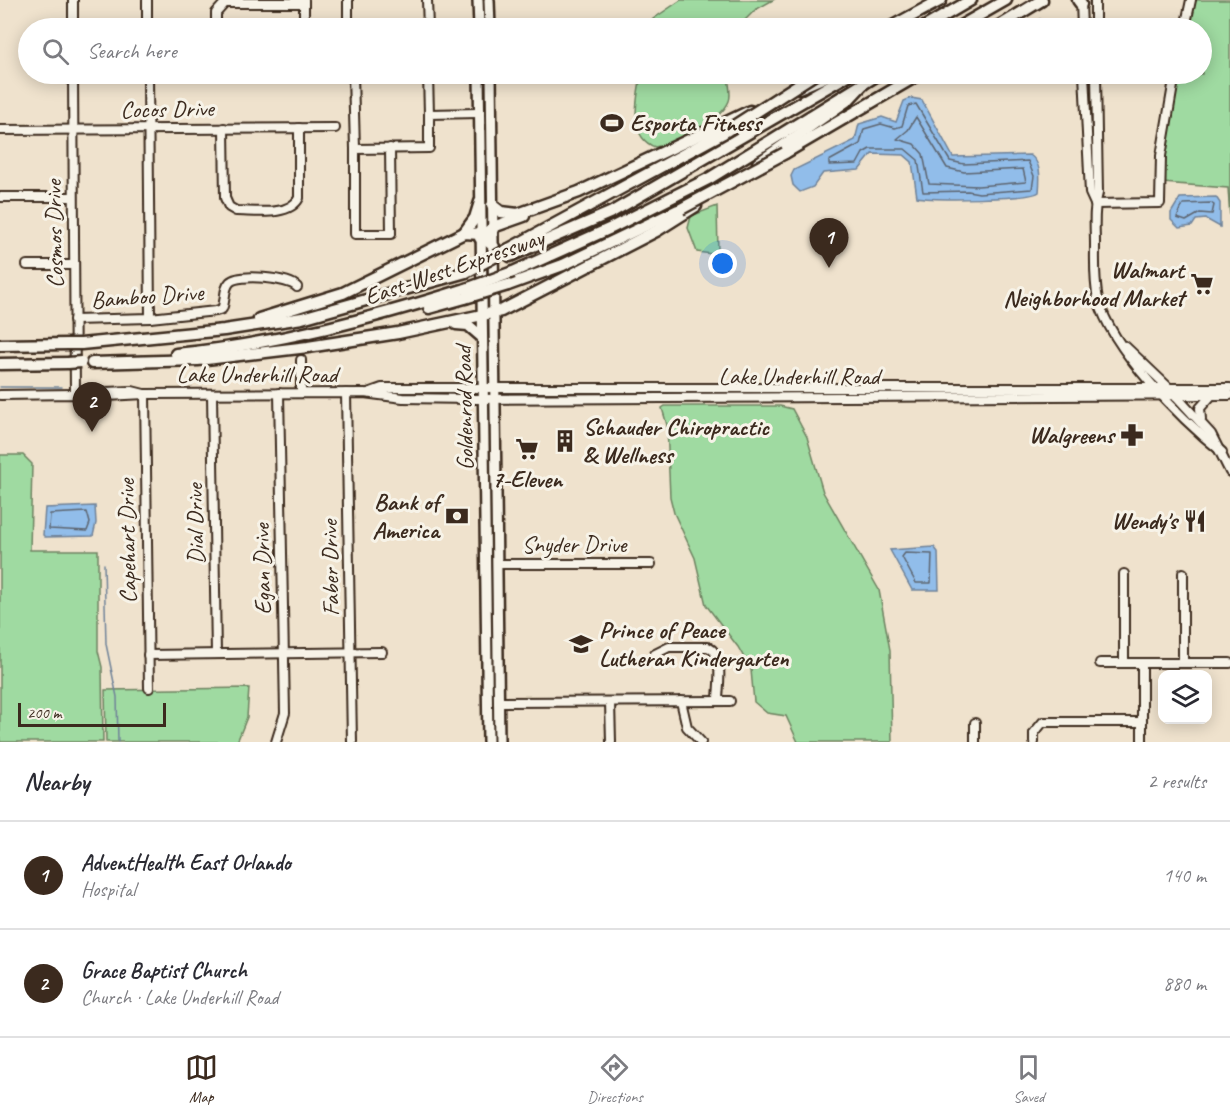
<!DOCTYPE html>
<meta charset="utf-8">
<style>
body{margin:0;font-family:Caveat,sans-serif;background:#f2f2f3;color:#2b2b33}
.controls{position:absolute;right:18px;bottom:18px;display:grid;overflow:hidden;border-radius:12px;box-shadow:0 3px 15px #0003}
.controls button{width:54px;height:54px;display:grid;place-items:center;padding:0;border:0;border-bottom:2px solid #e1e1e2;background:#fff;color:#2b2b33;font:30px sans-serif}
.scale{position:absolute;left:18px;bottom:15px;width:148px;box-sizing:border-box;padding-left:6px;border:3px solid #3b2a1e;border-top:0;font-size:16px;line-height:21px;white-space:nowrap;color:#3b2a1e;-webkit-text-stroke:4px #f7f3e8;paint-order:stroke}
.you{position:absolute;left:723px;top:264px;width:21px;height:21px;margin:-15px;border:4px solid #fff;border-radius:50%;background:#1a73e8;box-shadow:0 0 0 9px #1a73e833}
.badge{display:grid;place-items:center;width:39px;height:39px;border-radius:50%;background:#3b2a1e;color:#fff;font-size:20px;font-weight:700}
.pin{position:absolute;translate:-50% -50px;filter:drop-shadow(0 2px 3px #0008)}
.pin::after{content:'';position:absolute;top:32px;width:21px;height:18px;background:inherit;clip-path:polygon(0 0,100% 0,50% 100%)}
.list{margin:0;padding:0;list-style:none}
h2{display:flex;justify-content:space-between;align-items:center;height:78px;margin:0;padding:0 24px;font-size:26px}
h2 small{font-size:20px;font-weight:400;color:#7c7c81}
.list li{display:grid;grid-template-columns:39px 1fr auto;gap:18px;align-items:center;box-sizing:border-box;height:108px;padding:0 24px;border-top:2px solid #e1e1e2}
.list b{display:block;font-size:22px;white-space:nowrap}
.list p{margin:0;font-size:20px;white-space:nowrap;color:#7c7c81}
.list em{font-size:20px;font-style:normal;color:#7c7c81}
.icon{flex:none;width:33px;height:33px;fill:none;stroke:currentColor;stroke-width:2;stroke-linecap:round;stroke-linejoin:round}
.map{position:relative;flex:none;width:1230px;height:742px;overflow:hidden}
.search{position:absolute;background:#fff;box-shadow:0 3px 15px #0003;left:18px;right:18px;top:18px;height:66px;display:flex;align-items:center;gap:15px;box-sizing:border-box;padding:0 21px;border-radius:33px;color:#7c7c81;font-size:22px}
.sheet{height:294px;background:#fff}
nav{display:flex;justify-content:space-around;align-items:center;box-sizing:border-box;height:84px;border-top:2px solid #e1e1e2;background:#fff;font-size:16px;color:#7c7c81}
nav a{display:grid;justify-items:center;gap:3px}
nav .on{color:#3b2a1e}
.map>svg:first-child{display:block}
.green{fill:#9fdaa1;stroke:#6d8260;stroke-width:1.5}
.water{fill:#91bdea;stroke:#6f8298;stroke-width:1.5}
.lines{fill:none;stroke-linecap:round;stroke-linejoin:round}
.shore{stroke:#5d6570;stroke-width:1.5}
.stream{stroke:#6f8298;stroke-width:1.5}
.minor-casing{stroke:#3b2a1e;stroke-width:12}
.major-casing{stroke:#3b2a1e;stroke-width:14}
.highway-casing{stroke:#3b2a1e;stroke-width:15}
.minor{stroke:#f7f3e8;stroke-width:8}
.major{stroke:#f7f3e8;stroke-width:9}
.highway{stroke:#f7f3e8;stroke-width:10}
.highway-bridge-casing{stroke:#3b2a1e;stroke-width:15;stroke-linecap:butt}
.highway-bridge{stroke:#f7f3e8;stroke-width:10}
.labels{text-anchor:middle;stroke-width:6;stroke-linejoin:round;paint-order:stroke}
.street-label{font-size:24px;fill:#3b2a1e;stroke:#f7f3e8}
.poi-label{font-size:24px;font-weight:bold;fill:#3b2a1e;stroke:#f7f3e8;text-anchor:end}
</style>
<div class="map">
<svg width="1230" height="742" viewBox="0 0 1230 742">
<rect width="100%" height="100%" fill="#efe2cd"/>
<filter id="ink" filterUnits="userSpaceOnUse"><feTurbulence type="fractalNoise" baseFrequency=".0167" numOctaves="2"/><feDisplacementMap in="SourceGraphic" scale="12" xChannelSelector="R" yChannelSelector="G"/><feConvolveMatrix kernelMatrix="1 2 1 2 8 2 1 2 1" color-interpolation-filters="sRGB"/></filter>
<g filter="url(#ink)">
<g class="green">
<path d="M681,0H773L755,10L737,28H647L653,19Z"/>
<path d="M1195,0H1230V218L1228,188L1163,183L1171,106L1178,74H1202V28H1188Z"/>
<path d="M641,74H728C728,82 732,94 729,101C721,121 675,144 655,147C626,136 638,97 641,74Z"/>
<path d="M717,206L718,252L712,254L697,252L688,228L691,216Z"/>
<path d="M665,406H780L792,409L807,437L823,492L879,590L890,650L892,742H798L786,716L767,713L754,702L751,670L738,647L706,605L695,558L674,513L670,497L667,425L662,408Z"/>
<path d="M0,455H23L32,464L30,550H98V651L102,667L103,742H0Z"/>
<path d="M249,688L247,717L237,742H106L105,690Z"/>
</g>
<g class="water">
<path d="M1040,19L1048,25L1047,28H1023Z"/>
<path d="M911,98L922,100L953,157L1030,155C1042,163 1040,179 1039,192C1029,200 932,200 917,197L912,162L904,155L872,154L859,170L823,173L813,187L800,192L793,185L791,176L794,170L855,140L859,124L882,117L896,122L904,101Z"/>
<path d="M1216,197L1220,203V227L1206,219L1196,220L1192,226L1179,228L1171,220V213L1180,198Z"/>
<path d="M95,506L96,523L93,536L45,537L43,535L45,508Z"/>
<path d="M934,547L938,552L939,590H912L890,550Z"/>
</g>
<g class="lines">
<g class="shore">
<path d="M916,104L950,161L964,164L1028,161L1034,176L1032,189L979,193L968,191L923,192L918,160L905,149H870L863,153L857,164L829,165V161L860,144L864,129L881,124L895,128L902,126L908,106Z"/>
<path d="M916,117L947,168L964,172L1023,169L1026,182L978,186L929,184L923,154L914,144L897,139L908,130Z"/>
<path d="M1211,203L1214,205L1212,214L1200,213L1186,221L1177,218L1183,204Z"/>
<path d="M87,512L90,523L87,531L49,529L50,514Z"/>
<path d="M905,553L932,554L931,583H916L902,557Z"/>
</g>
<g class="stream">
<path d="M0,387H62"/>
<path d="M104,564L106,644L117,697L118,742"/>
</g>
<g class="minor-casing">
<g id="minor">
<path d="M73,0V28"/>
<path d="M147,0V28"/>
<path d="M304,0V28"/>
<path d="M348,0V28"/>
<path d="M427,0L428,28"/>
<path d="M1095,0V28"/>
<path d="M1081,2L1082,28"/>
<path d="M216,28V13L225,3H304"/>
<path d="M1185,28L1191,0"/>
<path d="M73,74L75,394"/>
<path d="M148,74L150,318"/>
<path d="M353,74L355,149"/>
<path d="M428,74L429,114"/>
<path d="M1084,74L1090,193L1095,204"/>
<path d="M1096,74L1098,193C1093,210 1095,227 1095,244C1095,262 1094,281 1098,299C1112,350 1181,419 1222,452"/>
<path d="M224,128L225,198L229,207L236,211C255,211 289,217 299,198V128"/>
<path d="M0,130L335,128"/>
<path d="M390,148L391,234H355V149L429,148V114L478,113"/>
<path d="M0,197H73"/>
<path d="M1095,204L1160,203L1161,156L1175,74"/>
<path d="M27,265H74"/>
<path d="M74,320L150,318L216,311L222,309C226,301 223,289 230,282C239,273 289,278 297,287"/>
<path d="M1125,346L1168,387"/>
<path d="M301,360V393"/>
<path d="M78,393L132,391L144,394"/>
<path d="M346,393L352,742"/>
<path d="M368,393L382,388H1230"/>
<path d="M145,394L149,688"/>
<path d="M212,394L216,654"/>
<path d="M0,395L75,394L88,397L145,394L364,393L403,398L471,399L1230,395"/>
<path d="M1176,396L1211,434L1230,472"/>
<path d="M1201,419L1200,408L1210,397"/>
<path d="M497,564H651"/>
<path d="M1183,573V663"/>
<path d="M1124,574V663"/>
<path d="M655,654L669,647H708C725,655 718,685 718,701"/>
<path d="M148,655L382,652"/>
<path d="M1100,663H1230"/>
<path d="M1142,663V742"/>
<path d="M681,701L687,727L701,742"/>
<path d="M498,702L730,701"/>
<path d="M610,702L611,742"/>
<path d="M975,723V742"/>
<path d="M276,742L285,713L279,393"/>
<path d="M1034,742V733L1043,722H1142"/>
</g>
</g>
<g class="major-casing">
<g id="major">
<path d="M478,0L479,28"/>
<path d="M489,0L490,28"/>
<path d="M479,74L488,742"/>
<path d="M491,74L499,742"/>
</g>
</g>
<g class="highway-casing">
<g id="highway">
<path d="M1078,0L1081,4"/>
<path d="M889,28L941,0"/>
<path d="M923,28L971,0"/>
<path d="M957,28L1006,0"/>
<path d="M996,28L1042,0"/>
<path d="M799,88L832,74"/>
<path d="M785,153L920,74"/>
<path d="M758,163L848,100L865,82"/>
<path d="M492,205L501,212L518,214L579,192L750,111"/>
<path d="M464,233L475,218L480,202"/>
<path d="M480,238L493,227L524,216"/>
<path d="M509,249L723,133"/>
<path d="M510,256L612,212L850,74"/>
<path d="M513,272L611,228L710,178L879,74"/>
<path d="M508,285L563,265L678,210"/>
<path d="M429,308L465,298"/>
<path d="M259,319L343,293L464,233L480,234L494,247"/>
<path d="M456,324L468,325L482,337"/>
<path d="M81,344L224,330L302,318L466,272"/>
<path d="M0,345L68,344"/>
<path d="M176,354C276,344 371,319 466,289"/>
<path d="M92,363L198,360L308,347L398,333L501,311L658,230L696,206"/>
<path d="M0,364L68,363"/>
</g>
</g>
<use href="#minor" class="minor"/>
<use href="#major" class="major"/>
<use href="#highway" class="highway"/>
<g class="highway-bridge-casing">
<g id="highway-bridge">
<path d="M723,133L815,74"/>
<path d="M681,209L785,153"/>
<path d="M466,272L509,249"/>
<path d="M466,289L513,272"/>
<path d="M465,298L508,285"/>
<path d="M68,344H81"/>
<path d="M68,363L81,362"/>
</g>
</g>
<use href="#highway-bridge" class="highway-bridge"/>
</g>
</g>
<defs>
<g id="stadium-bare" transform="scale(1.8)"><path d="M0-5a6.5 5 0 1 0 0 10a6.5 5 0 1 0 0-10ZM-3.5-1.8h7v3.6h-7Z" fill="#3b2a1e" stroke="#f7f3e8" stroke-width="2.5" paint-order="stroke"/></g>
<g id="supermarket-bare" transform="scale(1.8)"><path d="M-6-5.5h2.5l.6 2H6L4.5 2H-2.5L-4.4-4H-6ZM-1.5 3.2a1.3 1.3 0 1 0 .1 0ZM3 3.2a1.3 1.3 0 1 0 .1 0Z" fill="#3b2a1e" stroke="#f7f3e8" stroke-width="2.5" paint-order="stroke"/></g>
<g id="pharmacy-bare" transform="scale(1.8)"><path d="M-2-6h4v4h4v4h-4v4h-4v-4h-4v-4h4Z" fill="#3b2a1e" stroke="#f7f3e8" stroke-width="2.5" paint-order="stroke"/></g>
<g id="building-bare" transform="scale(1.8)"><path d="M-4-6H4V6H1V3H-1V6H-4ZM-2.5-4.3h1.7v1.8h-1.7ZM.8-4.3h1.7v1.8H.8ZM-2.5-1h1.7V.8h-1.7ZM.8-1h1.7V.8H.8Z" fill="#3b2a1e" stroke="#f7f3e8" stroke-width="2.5" paint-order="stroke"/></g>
<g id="bank-bare" transform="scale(1.8)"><path d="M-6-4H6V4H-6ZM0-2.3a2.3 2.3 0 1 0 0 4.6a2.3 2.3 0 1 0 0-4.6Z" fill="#3b2a1e" stroke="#f7f3e8" stroke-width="2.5" paint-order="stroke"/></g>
<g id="restaurant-bare" transform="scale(1.8)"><path d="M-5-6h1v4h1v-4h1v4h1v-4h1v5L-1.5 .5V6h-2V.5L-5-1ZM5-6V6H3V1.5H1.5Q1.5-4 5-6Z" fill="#3b2a1e" stroke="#f7f3e8" stroke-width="2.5" paint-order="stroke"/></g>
<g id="school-bare" transform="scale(1.8)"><path d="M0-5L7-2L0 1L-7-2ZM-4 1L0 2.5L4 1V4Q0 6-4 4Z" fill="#3b2a1e" stroke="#f7f3e8" stroke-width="2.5" paint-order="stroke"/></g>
</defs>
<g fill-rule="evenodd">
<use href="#stadium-bare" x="612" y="123"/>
<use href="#supermarket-bare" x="1202" y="284"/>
<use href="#pharmacy-bare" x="1132" y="435"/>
<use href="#building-bare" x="565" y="441"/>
<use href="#supermarket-bare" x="527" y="449"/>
<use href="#bank-bare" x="457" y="516"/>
<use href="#restaurant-bare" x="1195" y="521"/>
<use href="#school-bare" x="581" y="644"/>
</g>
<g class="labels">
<g class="street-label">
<text transform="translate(167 109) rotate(-1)" y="8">Cocos Drive</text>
<text transform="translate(54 234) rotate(-91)" y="8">Cosmos Drive</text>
<text transform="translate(454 267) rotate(-19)" y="8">East-West Expressway</text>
<text transform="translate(147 296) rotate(-4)" y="8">Bamboo Drive</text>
<text x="257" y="382">Lake Underhill Road</text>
<text x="799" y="384">Lake Underhill Road</text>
<text transform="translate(464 408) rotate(-91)" y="8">Goldenrod Road</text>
<text transform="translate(195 524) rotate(-91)" y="8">Dial Drive</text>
<text transform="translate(127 541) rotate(-91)" y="8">Capehart Drive</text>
<text x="574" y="552">Snyder Drive</text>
<text transform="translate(330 568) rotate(-91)" y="8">Faber Drive</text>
<text transform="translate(262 569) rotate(-91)" y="8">Egan Drive</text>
</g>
<g class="poi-label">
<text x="630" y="131" text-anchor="start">Esporta Fitness</text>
<text x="1184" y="278">Walmart<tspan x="1184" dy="28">Neighborhood Market</tspan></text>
<text x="583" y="435" text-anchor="start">Schauder Chiropractic<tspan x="583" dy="28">&amp; Wellness</tspan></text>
<text x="1114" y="443">Walgreens</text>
<text x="527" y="487" text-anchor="middle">7-Eleven</text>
<text x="439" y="510">Bank of<tspan x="439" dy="28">America</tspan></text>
<text x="1177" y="529">Wendy's</text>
<text x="599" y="638" text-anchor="start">Prince of Peace<tspan x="599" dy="28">Lutheran Kindergarten</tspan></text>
</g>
</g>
</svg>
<div class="controls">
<button><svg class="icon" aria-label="layers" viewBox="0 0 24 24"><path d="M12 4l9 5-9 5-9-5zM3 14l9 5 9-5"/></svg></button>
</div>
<div class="scale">200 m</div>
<div class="you"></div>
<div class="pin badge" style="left:829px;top:268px">1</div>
<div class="pin badge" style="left:92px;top:432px">2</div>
<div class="search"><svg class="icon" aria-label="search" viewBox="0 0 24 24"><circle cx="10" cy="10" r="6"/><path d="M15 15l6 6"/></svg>Search here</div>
</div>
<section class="sheet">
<h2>Nearby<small>2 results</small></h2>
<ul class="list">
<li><span class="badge">1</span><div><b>AdventHealth East Orlando</b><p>Hospital</p></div><em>140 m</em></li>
<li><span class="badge">2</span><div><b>Grace Baptist Church</b><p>Church · Lake Underhill Road</p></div><em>880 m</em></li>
</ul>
</section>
<nav>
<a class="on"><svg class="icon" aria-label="map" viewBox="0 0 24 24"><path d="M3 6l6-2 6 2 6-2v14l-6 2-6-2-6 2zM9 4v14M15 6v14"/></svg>Map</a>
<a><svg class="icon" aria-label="directions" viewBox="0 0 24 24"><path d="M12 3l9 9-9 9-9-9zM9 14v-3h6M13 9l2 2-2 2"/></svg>Directions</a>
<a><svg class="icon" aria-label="saved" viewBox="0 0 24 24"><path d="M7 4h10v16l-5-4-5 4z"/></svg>Saved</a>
</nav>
